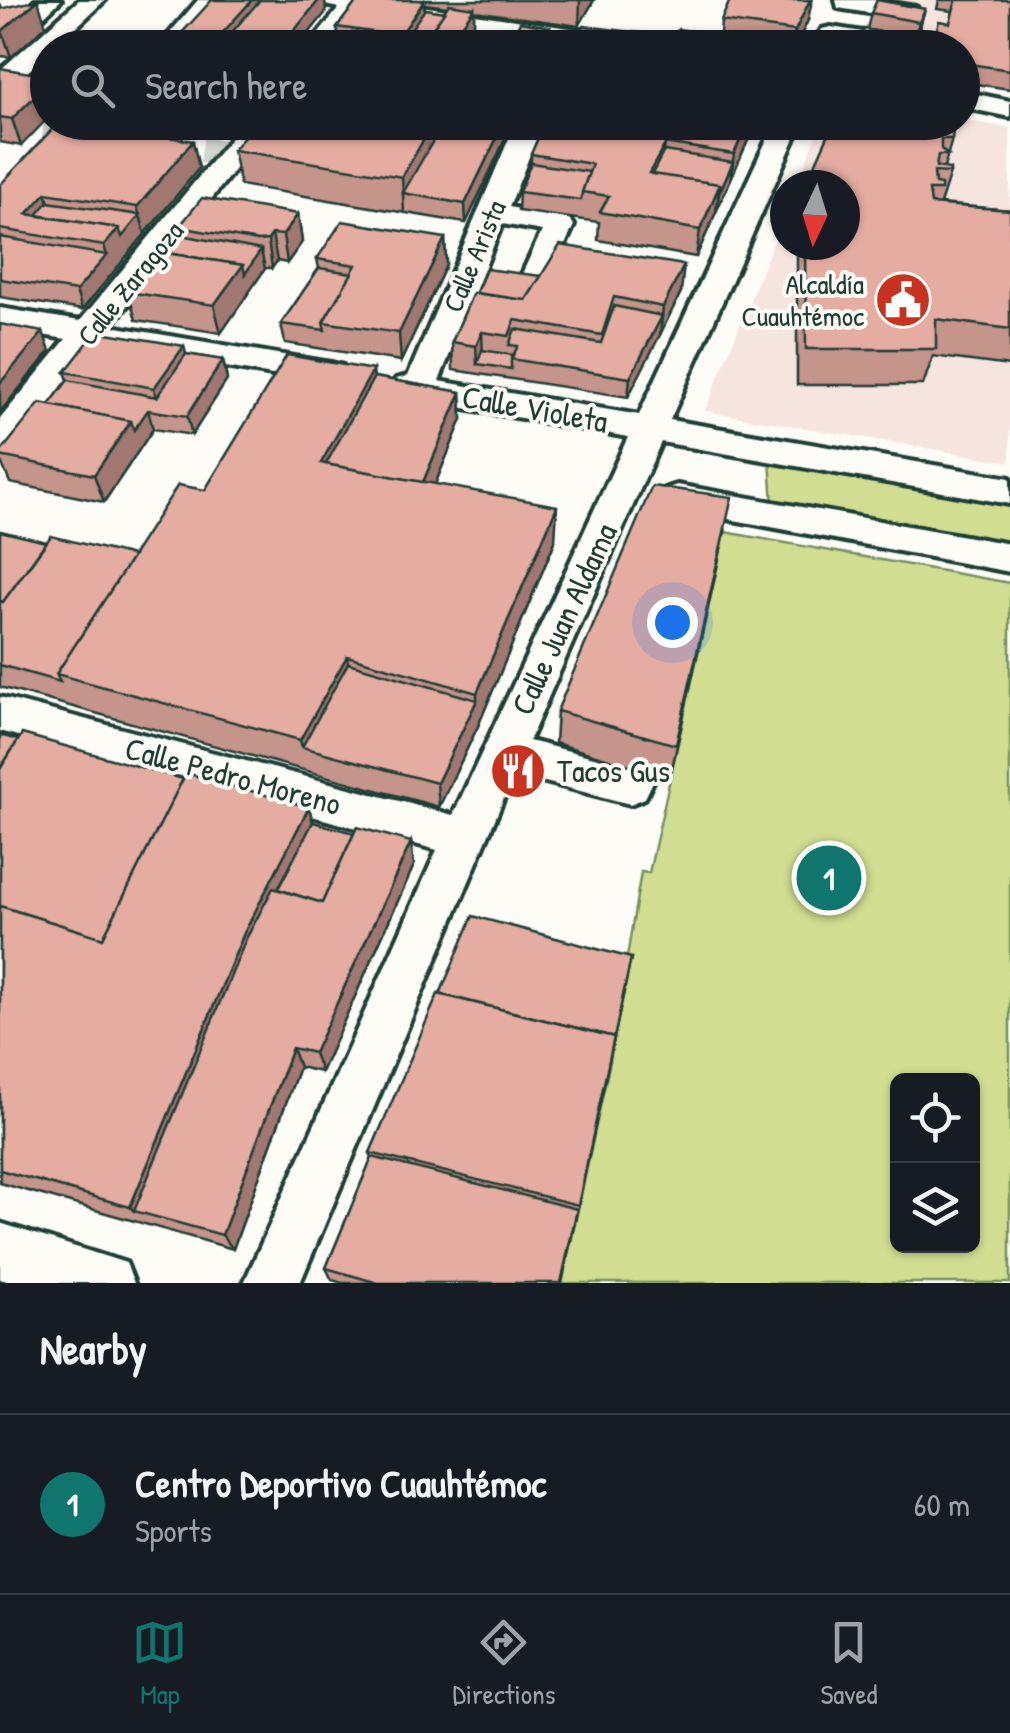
<!DOCTYPE html>
<meta charset="utf-8">
<style>
body{margin:0;font-family:"Patrick Hand",sans-serif;background:#20242c;color:#f1f3f6}
.controls{position:absolute;right:30px;bottom:30px;display:grid;overflow:hidden;border-radius:15px;box-shadow:0 2px 8px #0004}
.controls button{width:90px;height:90px;display:grid;place-items:center;padding:0;border:0;border-bottom:2px solid #363941;background:#171b24;color:#f1f3f6;font:50px sans-serif}
.compass{position:absolute;left:770px;top:170px;width:90px;height:90px;border-radius:50%;background:#171b24;box-shadow:0 2px 8px #0004;rotate:184deg}
.you{position:absolute;left:672px;top:622px;width:35px;height:35px;margin:-25px;border:8px solid #fff;border-radius:50%;background:#1a73e8;box-shadow:0 0 0 15px #1a73e833}
.badge{display:grid;place-items:center;width:65px;height:65px;border-radius:50%;background:#0f766e;color:#fff;font-size:32px;font-weight:700}
.pin{position:absolute;translate:-50% -50%;border:5px solid #fff;box-shadow:0 2px 10px #0006}
.list{margin:0;padding:0;list-style:none}
h2{display:flex;justify-content:space-between;align-items:center;height:130px;margin:0;padding:0 40px;font-size:42px}
h2 small{font-size:32px;font-weight:400;color:#9ea1a6}
.list li{display:grid;grid-template-columns:65px 1fr auto;gap:30px;align-items:center;box-sizing:border-box;height:180px;padding:0 40px;border-top:2px solid #363941}
.list b{display:block;font-size:38px;white-space:nowrap}
.list p{margin:0;font-size:32px;white-space:nowrap;color:#9ea1a6}
.list em{font-size:32px;font-style:normal;color:#9ea1a6}
.icon{flex:none;width:55px;height:55px;fill:none;stroke:currentColor;stroke-width:2;stroke-linecap:round;stroke-linejoin:round}
.map{position:relative;flex:none;width:1010px;height:1283px;overflow:hidden}
.search{position:absolute;background:#171b24;box-shadow:0 2px 8px #0004;left:30px;right:30px;top:30px;height:110px;display:flex;align-items:center;gap:25px;box-sizing:border-box;padding:0 35px;border-radius:55px;color:#9ea1a6;font-size:38px}
.sheet{height:310px;background:#171b24}
nav{display:flex;justify-content:space-around;align-items:center;box-sizing:border-box;height:140px;border-top:2px solid #363941;background:#171b24;font-size:28px;color:#9ea1a6}
nav a{display:grid;justify-items:center;gap:5px}
nav .on{color:#0f766e}
.map>svg:first-child{display:block}
.built{fill:#f6e4de}
.green{fill:#d1de91;stroke:#788e62;stroke-width:2.5;fill-rule:evenodd}
.lines{fill:none;stroke-linecap:round;stroke-linejoin:round}
.minor-tunnel{stroke:#d1d6d0;stroke-width:26;stroke-dasharray:26 14;stroke-linecap:butt}
.minor-casing{stroke:#1f3d34;stroke-width:8}
.minor{fill:#fdfcf7;fill-rule:evenodd}
.wall{fill:#c5948b;stroke:#1f3d34;stroke-width:2.5;fill-rule:evenodd}
.shaded-wall{fill:#a07871;stroke:#1f3d34;stroke-width:2.5}
.building{fill:#e5aca2;stroke:#1f3d34;stroke-width:2.5}
.labels{text-anchor:middle;stroke-width:8;stroke-linejoin:round;paint-order:stroke}
.far-street-label{font-size:28px;fill:#1f3d34;stroke:#fdfcf7}
.far-poi-label{font-size:28px;fill:#1f3d34;stroke:#fdfcf7;text-anchor:end}
.street-label{font-size:32px;fill:#1f3d34;stroke:#fdfcf7}
.poi-label{font-size:32px;fill:#1f3d34;stroke:#fdfcf7;text-anchor:start}
</style>
<div class="map">
<svg width="1010" height="1283" viewBox="0 0 1010 1283">
<rect width="100%" height="100%" fill="#fdfcf7"/>
<filter id="ink" filterUnits="userSpaceOnUse"><feTurbulence type="fractalNoise" baseFrequency=".01" numOctaves="2"/><feDisplacementMap in="SourceGraphic" scale="20" xChannelSelector="R" yChannelSelector="G"/><feConvolveMatrix kernelMatrix="1 2 1 2 8 2 1 2 1" color-interpolation-filters="sRGB"/></filter>
<g filter="url(#ink)">
<g class="built">
<path d="M878,0H940L953,11L945,41L932,47L859,48Z"/>
<path d="M963,120L1010,128V462L705,411L785,214V245H845V185H797L821,123Z"/>
</g>
<g class="green">
<path d="M770,460L1010,501V548L773,504Z"/>
<path d="M725,532L1010,583V1283H562L610,1061L641,872L649,873ZM898,1080H972V1246H898Z"/>
</g>
<g class="lines">
<path class="minor-tunnel" d="M44,124L233,155"/>
<g class="minor-casing">
<g id="minor">
<path d="M35,0H61L28,32H10L7,27Z"/>
<path d="M79,0H105L54,48H48V54L9,88L0,91V70Z"/>
<path d="M198,0H223L183,48H157Z"/>
<path d="M321,0H381L655,41L667,48H602L361,11L332,48H307L339,8L325,5Z"/>
<path d="M836,0H875L916,7L920,12L912,28H894L891,23L894,17L838,8Z"/>
<path d="M831,27L895,37L907,44L905,48H870L822,39L819,34L822,29Z"/>
<path d="M962,91L1010,101V117L962,107Z"/>
<path d="M244,122H272L111,326L331,363L343,366L348,374L343,382L331,385L96,345L12,450L0,454V419L66,339L0,328V308L80,321Z"/>
<path d="M516,122H543L509,207L569,219L574,225L551,276L547,283H525L521,276L542,231L502,224L439,381L639,415L775,122H802L670,420L1010,478V504L661,442L529,741L618,763L622,756L637,751L652,756L659,769L645,798L630,804L514,774L300,1283H244L437,850L0,731V697L453,815L628,437L408,398L396,395L391,387L396,379L408,376Z"/>
<path d="M677,485L1010,544V572L664,507L659,498L664,489Z"/>
<path d="M0,1223L126,1263L134,1283H14L0,1279Z"/>
</g>
</g>
<use href="#minor" class="minor"/>
</g>
<g class="wall">
<path d="M358,0H594L579,26L474,11V34L465,48H328L338,35L337,27ZM425,4L447,7L444,12L425,9Z"/>
<path d="M939,0H1010V89L962,82V48L950,23L953,11L937,9Z"/>
<path d="M0,4L2,9L46,26L11,57L0,56Z"/>
<path d="M925,9L920,26L914,40L911,39L909,48H857L858,43L867,29L871,13Z"/>
<path d="M808,20L795,48H576L674,37L720,35L721,21Z"/>
<path d="M0,68L21,146L0,142Z"/>
<path d="M406,122H513L466,223L240,185L233,150L398,134Z"/>
<path d="M590,122H761L758,130L753,129L696,257L598,240L599,222L518,211L519,192L531,163V154L668,139L670,135Z"/>
<path d="M834,122L952,139L944,168L950,173L940,204L1010,210V366L933,356L923,385H797V245H845Z"/>
<path d="M199,168L82,310L0,297V185Z"/>
<path d="M298,214L302,242L287,263L277,261L272,268H265L221,333L136,320L128,292L167,253L181,235L179,227Z"/>
<path d="M445,238L446,265L401,361L285,343L281,324L319,268L317,259Z"/>
<path d="M681,292L628,397L453,370L452,342L473,293Z"/>
<path d="M186,354L223,360L227,380L192,435L153,429L104,502L10,483L0,459V453L49,405L68,380L65,372Z"/>
<path d="M374,377L461,392L462,419L435,484L555,541L478,726L439,807L0,687V531L46,542L133,556L205,490Z"/>
<path d="M725,532L670,777L555,743L557,711Z"/>
<path d="M0,735L309,807L313,822L414,865L321,1072L299,1067L233,1249L0,1183Z"/>
<path d="M631,958L562,1283H342L332,1280L326,1268L372,1157L370,1153L440,994Z"/>
</g>
<g class="shaded-wall">
<path d="M38,0L46,26L11,57L2,31Z"/>
<path d="M252,0H275L237,48L217,39Z"/>
<path d="M319,0H325L326,12L297,48H280Z"/>
<path d="M580,0H594L579,26Z"/>
<path d="M810,0H812L808,20L795,48H792L795,31Z"/>
<path d="M424,1L426,27L400,46V36Z"/>
<path d="M474,8V34L465,48H446Z"/>
<path d="M925,9L920,26L914,40L919,22Z"/>
<path d="M550,27L548,48H540Z"/>
<path d="M48,83V118L21,146L12,119Z"/>
<path d="M501,122H513L466,223L465,204L501,129Z"/>
<path d="M748,122H754L753,129L730,181L734,154Z"/>
<path d="M433,123L435,157L403,193L404,212L402,177Z"/>
<path d="M193,141L199,168L145,234L137,207Z"/>
<path d="M665,143L662,170L656,183L649,173Z"/>
<path d="M733,162L730,181L716,212L719,193Z"/>
<path d="M720,184L716,212L696,257L700,230Z"/>
<path d="M46,193L55,221L27,214Z"/>
<path d="M298,214L302,242L287,263L283,235Z"/>
<path d="M140,215L145,234L82,310L76,291L107,255L104,246L119,228Z"/>
<path d="M272,234L277,261L272,268L268,240Z"/>
<path d="M445,238L446,265L401,361L399,333Z"/>
<path d="M261,250L265,269L221,333L214,305L243,265Z"/>
<path d="M684,265L681,292L660,335L663,307Z"/>
<path d="M662,316L660,335L628,397L630,378Z"/>
<path d="M43,332L50,351L0,412V383Z"/>
<path d="M482,332L483,360L477,364L476,346Z"/>
<path d="M184,346L191,373L161,412L154,388Z"/>
<path d="M223,360L227,380L192,435L187,416Z"/>
<path d="M373,370L377,405L340,474L321,463Z"/>
<path d="M461,392L462,419L422,516L420,489Z"/>
<path d="M148,410L153,429L104,502L94,475L131,421Z"/>
<path d="M557,506L555,541L478,726L439,807L437,783L477,700V693Z"/>
<path d="M347,656L353,689L302,747L300,740Z"/>
<path d="M309,807L317,838L134,1211L130,1207L244,933Z"/>
<path d="M411,842L414,865L321,1072L314,1053Z"/>
<path d="M292,1048L299,1067L233,1249L222,1235Z"/>
</g>
<g class="building">
<path d="M38,0L2,31L0,30V9Z"/>
<path d="M212,0H252L217,39L272,47L168,48Z"/>
<path d="M260,0H319L280,48L225,40Z"/>
<path d="M358,0H417L424,1L400,36L337,27Z"/>
<path d="M730,0H810L795,31L721,21Z"/>
<path d="M877,0L925,9L919,22L871,13Z"/>
<path d="M956,0H1010V70L962,63V48H932L939,21L950,23Z"/>
<path d="M449,4L474,8L446,48H392L398,39L423,42Z"/>
<path d="M425,9L444,12L423,42L404,39Z"/>
<path d="M520,22L550,27L540,48H504Z"/>
<path d="M584,26L674,37L669,48H576Z"/>
<path d="M678,29L787,45L786,48H669Z"/>
<path d="M864,29L912,37L908,48H886L858,43Z"/>
<path d="M338,35L394,44L392,48H328Z"/>
<path d="M0,68L48,76V83L12,119L0,117Z"/>
<path d="M59,122H77L193,141L137,207L46,193L27,214L119,228L104,246L0,229V185Z"/>
<path d="M255,122H321L398,134L406,122L433,123L402,177L233,150Z"/>
<path d="M432,122H445L501,129L465,204L403,193L434,139L433,123Z"/>
<path d="M545,122H563L668,139L649,173L720,184L700,230L600,212L609,196L582,192L592,164L531,154Z"/>
<path d="M677,122H748L734,154L665,143Z"/>
<path d="M834,122H954L952,139H941V149L948,155H938L936,167L950,169V173L934,172L935,184L941,185V190H929L931,204L1010,210V329L936,319V349H806L805,245H845V185H806Z"/>
<path d="M664,151L733,162L719,193L720,184L652,174Z"/>
<path d="M531,163L589,172L582,192L581,200L519,192Z"/>
<path d="M202,198L298,214L283,235L272,234L268,240L258,241L179,227Z"/>
<path d="M48,202L140,215L122,237L119,228L37,215Z"/>
<path d="M342,221L445,238L399,333L323,322L356,265L317,259Z"/>
<path d="M181,235L261,250L245,274L243,265L167,253Z"/>
<path d="M0,237L107,255L76,291L0,279Z"/>
<path d="M560,245L684,265L663,307L614,297L602,335L515,320L509,336L482,332L476,346L452,342L473,293L526,300Z"/>
<path d="M159,252L243,265L214,305L128,292Z"/>
<path d="M319,268L352,273L323,322L325,330L281,324Z"/>
<path d="M486,269L541,276L526,300L476,293Z"/>
<path d="M614,306L662,316L630,378L511,359L518,346L509,345L515,329L601,343Z"/>
<path d="M0,324L43,332L0,383Z"/>
<path d="M107,333L184,346L154,388L65,372L92,337Z"/>
<path d="M482,350L513,355L511,359V369L477,364Z"/>
<path d="M186,354L223,360L187,416L148,410L134,430L131,421L49,405L68,380L157,397Z"/>
<path d="M287,355L373,370L321,463L557,506L477,693L347,656L300,740L56,674L178,485L205,490Z"/>
<path d="M374,377L461,392L423,482L326,464Z"/>
<path d="M40,403L131,421L94,475L0,456V453Z"/>
<path d="M652,486L732,497L676,745L557,711Z"/>
<path d="M0,531L46,542L3,602L0,601Z"/>
<path d="M51,536L133,556L56,674L60,682L0,665V601L3,602Z"/>
<path d="M348,663L477,700L437,783L302,747Z"/>
<path d="M22,734L183,779L103,938L0,906V769Z"/>
<path d="M0,735L18,740L0,769Z"/>
<path d="M186,773L309,807L244,933L130,1207L0,1170V906L103,938Z"/>
<path d="M313,822L354,833L322,903L278,889Z"/>
<path d="M357,827L411,842L314,1053L292,1048L222,1235L134,1211L246,939L273,888L322,903Z"/>
<path d="M473,916L631,958L613,1043L614,1037L440,994Z"/>
<path d="M438,994L614,1037L578,1205L370,1153Z"/>
<path d="M372,1157L577,1209L561,1283H378L326,1268Z"/>
</g>
</g>
<defs>
<g id="civic-disc" transform="scale(2.875)"><circle r="9.5" fill="#c8321e" stroke="#fdfcf7"/><path d="M-.6-6.5H3V-4.5H.6V-3L4-1V1h2V6H-6V1h2V-1L-.6-3ZM-1.2 2.5V6h2.4V2.5Z" fill="#fff"/></g>
<g id="restaurant-disc" transform="scale(2.875)"><circle r="9.5" fill="#c8321e" stroke="#fdfcf7"/><path d="M-5-6h1v4h1v-4h1v4h1v-4h1v5L-1.5 .5V6h-2V.5L-5-1ZM5-6V6H3V1.5H1.5Q1.5-4 5-6Z" fill="#fff"/></g>
</defs>
<g fill-rule="evenodd">
<use href="#civic-disc" x="903" y="300"/>
<use href="#restaurant-disc" x="518" y="771"/>
</g>
<g class="labels">
<g class="far-street-label">
<text transform="translate(474 256) rotate(-67)" y="10">Calle Arista</text>
<text transform="translate(130 283) rotate(-51)" y="10">Calle Zaragoza</text>
</g>
<g class="far-poi-label">
<text x="864" y="294">Alcaldía<tspan x="864" dy="32">Cuauhtémoc</tspan></text>
</g>
<g class="street-label">
<text transform="translate(535 409) rotate(10)" y="11">Calle Violeta</text>
<text transform="translate(564 619) rotate(-65)" y="11">Calle Juan Aldama</text>
<text transform="translate(233 776) rotate(15)" y="11">Calle Pedro Moreno</text>
</g>
<g class="poi-label">
<text x="557" y="782">Tacos Gus</text>
</g>
</g>
</svg>
<div class="controls">
<button><svg class="icon" aria-label="locate" viewBox="0 0 24 24"><circle cx="12" cy="12" r="6"/><path d="M12 2v4M12 18v4M2 12h4M18 12h4"/></svg></button>
<button><svg class="icon" aria-label="layers" viewBox="0 0 24 24"><path d="M12 4l9 5-9 5-9-5zM3 14l9 5 9-5"/></svg></button>
</div>
<svg class="compass" viewBox="-18 -18 36 36"><path d="M0-13l5 13h-10z" fill="#e53935"/><path d="M0 13l5-13h-10z" fill="#9ea1a6"/></svg>
<div class="you"></div>
<div class="pin badge" style="left:829px;top:878px">1</div>
<div class="search"><svg class="icon" aria-label="search" viewBox="0 0 24 24"><circle cx="10" cy="10" r="6"/><path d="M15 15l6 6"/></svg>Search here</div>
</div>
<section class="sheet">
<h2>Nearby<small></small></h2>
<ul class="list">
<li><span class="badge">1</span><div><b>Centro Deportivo Cuauhtémoc</b><p>Sports</p></div><em>60 m</em></li>
</ul>
</section>
<nav>
<a class="on"><svg class="icon" aria-label="map" viewBox="0 0 24 24"><path d="M3 6l6-2 6 2 6-2v14l-6 2-6-2-6 2zM9 4v14M15 6v14"/></svg>Map</a>
<a><svg class="icon" aria-label="directions" viewBox="0 0 24 24"><path d="M12 3l9 9-9 9-9-9zM9 14v-3h6M13 9l2 2-2 2"/></svg>Directions</a>
<a><svg class="icon" aria-label="saved" viewBox="0 0 24 24"><path d="M7 4h10v16l-5-4-5 4z"/></svg>Saved</a>
</nav>
